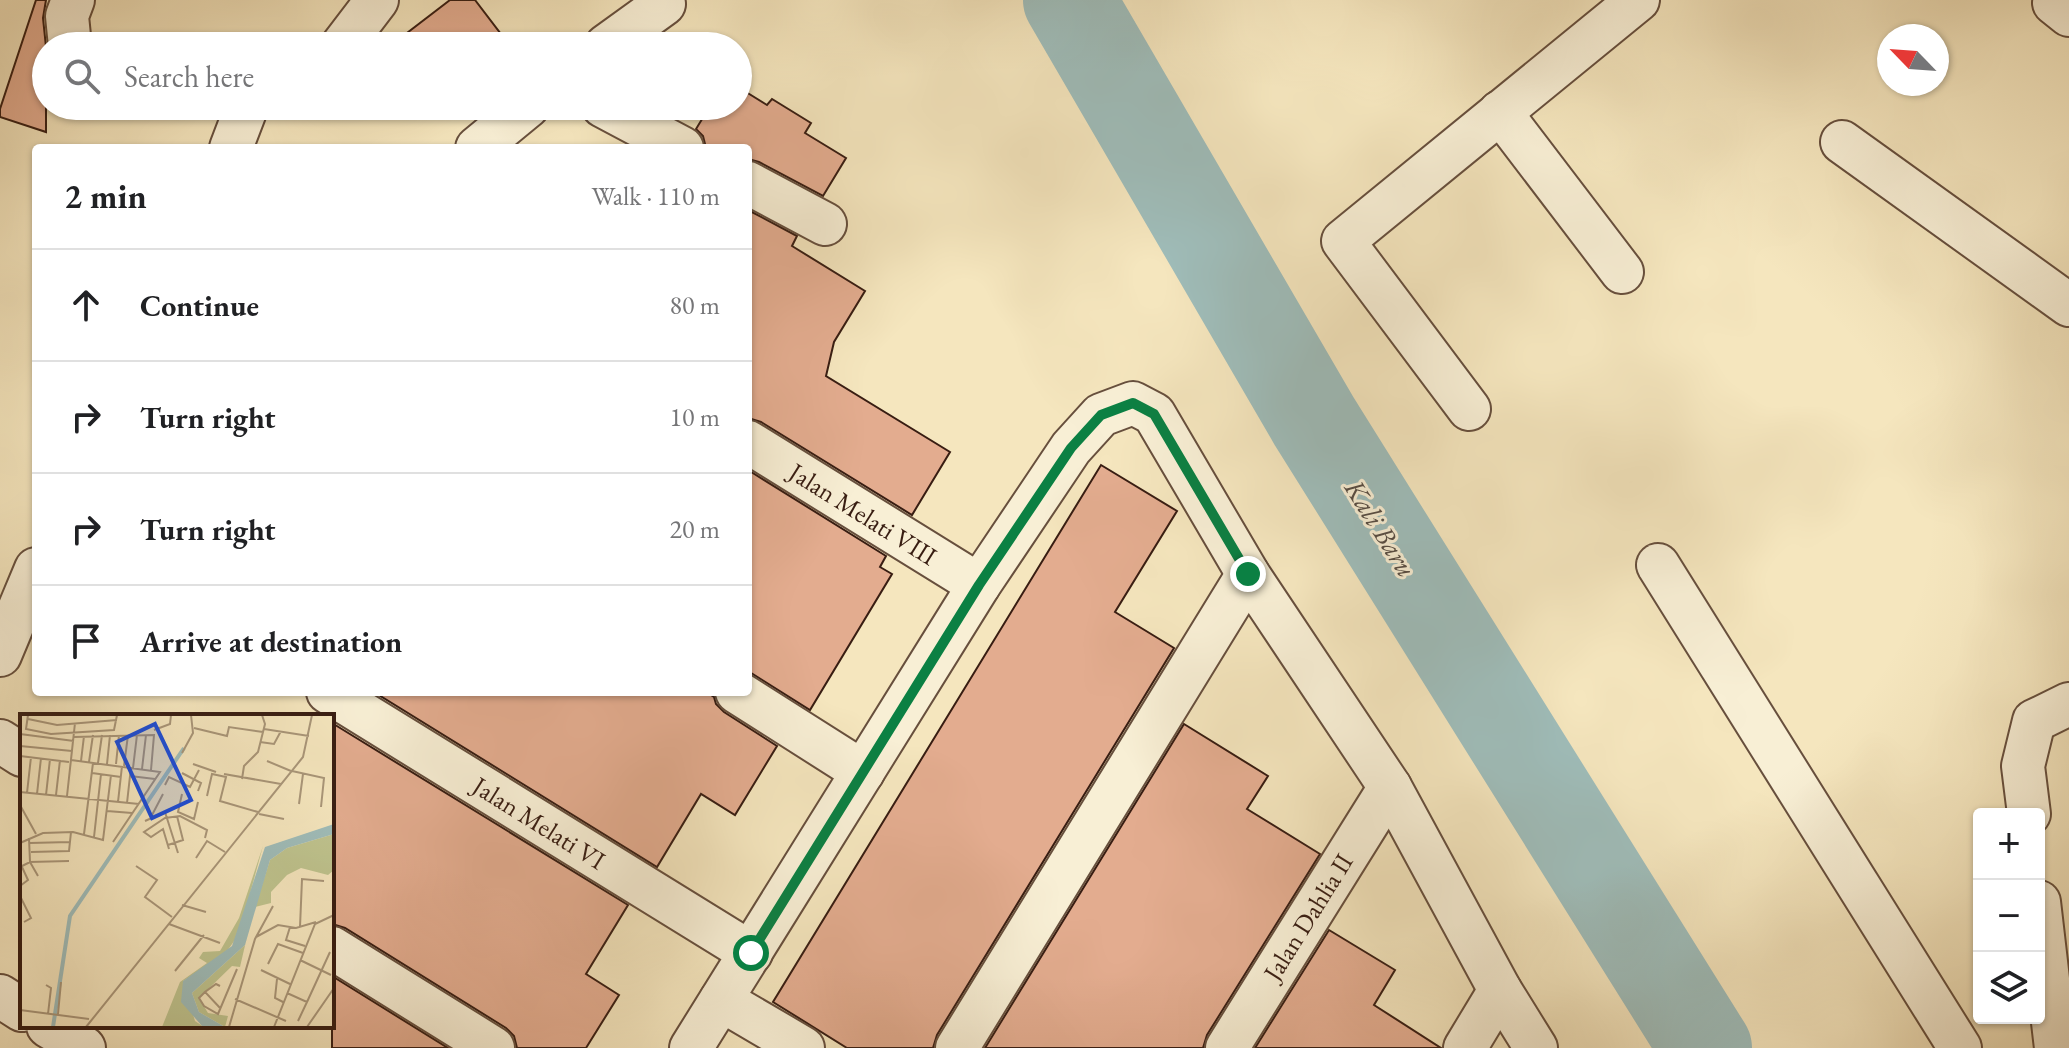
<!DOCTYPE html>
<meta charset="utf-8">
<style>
body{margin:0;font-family:"EB Garamond",serif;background:#f6f6f6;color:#202124}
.controls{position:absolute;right:24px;bottom:24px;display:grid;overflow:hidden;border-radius:8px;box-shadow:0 2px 6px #0004}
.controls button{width:72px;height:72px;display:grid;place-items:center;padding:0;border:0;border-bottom:2px solid #e0e0e0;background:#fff;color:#202124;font:40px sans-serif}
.compass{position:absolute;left:1877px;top:24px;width:72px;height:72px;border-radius:50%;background:#fff;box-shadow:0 2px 6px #0004;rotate:295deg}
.stop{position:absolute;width:24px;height:24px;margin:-18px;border:6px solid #0b8043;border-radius:50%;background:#fff}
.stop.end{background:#0b8043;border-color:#fff;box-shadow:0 2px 8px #0008}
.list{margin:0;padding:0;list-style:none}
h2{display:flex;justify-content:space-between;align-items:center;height:104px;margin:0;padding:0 32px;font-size:34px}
h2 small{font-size:26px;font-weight:400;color:#757577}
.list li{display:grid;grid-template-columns:52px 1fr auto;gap:24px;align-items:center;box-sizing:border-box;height:112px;padding:0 32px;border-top:2px solid #e0e0e0}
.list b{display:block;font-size:30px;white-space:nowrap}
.list em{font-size:26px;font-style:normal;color:#757577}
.icon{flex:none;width:44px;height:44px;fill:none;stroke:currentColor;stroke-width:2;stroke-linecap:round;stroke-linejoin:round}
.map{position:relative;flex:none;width:2069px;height:1048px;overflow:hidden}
.search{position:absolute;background:#fff;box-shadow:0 2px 6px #0004;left:32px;top:32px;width:720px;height:88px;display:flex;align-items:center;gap:20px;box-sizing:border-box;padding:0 28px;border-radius:44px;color:#757577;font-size:30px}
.panel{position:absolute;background:#fff;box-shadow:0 2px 6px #0004;left:32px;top:144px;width:720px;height:552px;border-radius:8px}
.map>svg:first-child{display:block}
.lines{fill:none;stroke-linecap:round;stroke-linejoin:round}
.river{stroke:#9fbdba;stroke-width:92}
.building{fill:#e3ac8f;stroke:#381d12;stroke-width:2}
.street-casing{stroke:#674f3d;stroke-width:46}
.street{stroke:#f8efd5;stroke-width:42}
.route{stroke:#0b8043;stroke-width:10}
.labels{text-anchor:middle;stroke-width:6;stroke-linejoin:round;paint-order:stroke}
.street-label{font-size:26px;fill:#381d12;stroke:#f8efd5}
.water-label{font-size:28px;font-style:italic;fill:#574d44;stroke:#f8efd5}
.inset-river{fill:none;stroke:#9fbdba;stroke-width:4}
.inset-road{fill:none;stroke:#a99679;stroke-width:2}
.view{fill:#1d4ed8;fill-opacity:0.15;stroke:#1d4ed8;stroke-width:4}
.inset-edge{fill:none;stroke:#381d12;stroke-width:4}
</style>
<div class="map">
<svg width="2069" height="1048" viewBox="0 0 2069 1048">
<rect width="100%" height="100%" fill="#f5e6be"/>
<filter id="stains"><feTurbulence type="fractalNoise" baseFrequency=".0025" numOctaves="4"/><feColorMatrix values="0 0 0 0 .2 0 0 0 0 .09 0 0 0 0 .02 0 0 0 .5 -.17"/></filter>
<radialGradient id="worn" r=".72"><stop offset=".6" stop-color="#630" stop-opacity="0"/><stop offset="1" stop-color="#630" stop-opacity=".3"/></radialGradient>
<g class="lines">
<path class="river" d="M1069,0L1314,421L1706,1048"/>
</g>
<g class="building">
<path d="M36,0H46L43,18L46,47V132L0,117V109Z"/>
<path d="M450,0H475L510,46H390Z"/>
<path d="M738,87L767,105L772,99L811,123L805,133L846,158L823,196L759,162L748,159V148H706L703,136L696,129L710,106H738Z"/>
<path d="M748,210L797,236L792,246L865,291L834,342L826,376L950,452L912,515L761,422L748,418Z"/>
<path d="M1101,465L1177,511L1115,612L1174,648L937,1035L933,1048H847L773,1002Z"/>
<path d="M748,470L886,556L880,567L892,574L810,710L748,671Z"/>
<path d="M374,692H706L714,697L716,704L724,712L777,746L735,815L701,794L657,867Z"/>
<path d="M332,723L628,905L586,974L619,995L586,1048H517L514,1036L506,1028L345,928L332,924Z"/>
<path d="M1184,724L1268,776L1247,809L1320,854L1207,1035L1203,1048H985Z"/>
<path d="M1329,930L1395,970L1374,1005L1441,1048H1255Z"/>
<path d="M332,976L448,1048H332Z"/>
</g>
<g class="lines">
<g class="street-casing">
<g id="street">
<path d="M2054,3L2069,15"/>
<path d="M70,46L67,16L73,0"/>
<path d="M342,46L377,0"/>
<path d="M606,46L664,4"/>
<path d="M603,106L682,148"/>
<path d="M1500,112L1622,272"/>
<path d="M1842,142L2069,305"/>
<path d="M231,148L247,106"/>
<path d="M477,148L528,106"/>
<path d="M748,183L825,224"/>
<path d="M1469,409L1343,241L1638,0"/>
<path d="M748,442L979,585"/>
<path d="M1658,565L1960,1048"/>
<path d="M0,655L36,569"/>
<path d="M328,692L751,953"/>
<path d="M737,692L863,772"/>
<path d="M0,741L22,755"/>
<path d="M2029,814L2023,766L2034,721L2069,704"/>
<path d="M2039,902L2056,1048"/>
<path d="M332,948L493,1048"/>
<path d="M0,996L22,1010"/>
<path d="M721,1000L803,1048"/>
<path d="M48,1026L84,1048"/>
<path d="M691,1048L979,585L1071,448L1101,415L1133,403L1154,414L1248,574L1390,787L1500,990L1536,1048"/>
<path d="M957,1048L1248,574"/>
<path d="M1227,1048L1390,787"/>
<path d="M1465,1048L1500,990"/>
</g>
</g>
<use href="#street" class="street"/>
</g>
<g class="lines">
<path class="route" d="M751,953L979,585L1071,448L1101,415L1133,403L1154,414L1248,574"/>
</g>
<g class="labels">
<g class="street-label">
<text transform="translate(863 514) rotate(32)" y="9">Jalan Melati VIII</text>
<text transform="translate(539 823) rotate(32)" y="9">Jalan Melati VI</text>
<text transform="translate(1308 917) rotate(-58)" y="9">Jalan Dahlia II</text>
</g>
<g class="water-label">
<text transform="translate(1381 528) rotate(58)" y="10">Kali Baru</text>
</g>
</g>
<g transform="translate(20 714)">
<rect width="314" height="314" fill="#f5e6be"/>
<path d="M314,120V156L308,161L281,154L267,161L251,178V189L235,193L250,146L267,134ZM243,132L219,220L205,240L163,267L175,307L184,313H142L160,268L187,249L179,244L183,238L200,237L219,204ZM230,210L220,253L212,252L179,284L188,299L208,302L205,313L179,298L172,279L225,231Z" fill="#bfc48f"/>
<path d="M314,110V120L267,134L250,146L225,231L172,279L179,298L205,313L182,312L161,288L163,267L212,232L245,133Z" fill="#9fbdba"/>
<path class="inset-river" d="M33,313L50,202L164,34"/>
<path class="inset-road" d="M8,1L6,15L31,20L94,16L97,1M8,5L37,11L97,6M174,14L207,22L209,13L243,18M244,15L289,22M134,16L150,10L151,1M0,20L54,27M54,23L134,21L131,56M240,28L254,30L261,17M0,32L52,37M162,39L173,19L171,1M0,42L49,48M51,46L140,58L93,128M61,47L64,22M247,47L271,57M69,48L73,21M78,49L82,21M87,50L90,21M96,50L99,21M173,50L196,58M104,52L108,21M113,54L117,21M122,55L126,21M272,57L304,64L301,93M72,59L101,63M162,59L181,69L178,77M204,60L261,70M110,62L135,65M222,65L224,52L238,38L245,10L242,1M145,71L149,63L170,73L179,56M0,78L119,90M7,79L11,43M17,80L21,44M162,80L158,98L174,105L178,88M26,81L30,45M36,81L40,46M47,82L55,9M187,82L192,60L206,63L200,87L238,98M98,88L102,52M107,89L111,53M279,90L283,60M0,91L16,120M87,97L112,99M239,100L264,105M131,103L143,80M125,107L145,98L158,139M64,120L73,49M74,123L81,60M9,124L10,148L49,147M0,129L23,119L53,118L83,126L91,61M10,129L50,128M148,131L163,126L157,102M149,135L143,115L131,123L124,118L145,104L160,102L187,116L185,124M11,138L49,137L51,118M176,144L187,127L205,138M116,152L137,166L125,183L152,203M0,153L10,148L18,162M0,172L8,166L2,153M0,182L11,204L4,208M162,191L186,198M149,210L200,229M270,213L266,226L285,232M280,213L282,165L304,167M236,223L258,211L276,214L296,208M280,246L311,261M248,250L258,230L283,239M241,256L270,270M155,257L184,221M257,265L255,284L263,288M26,271L31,274L28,300M200,272L196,270L185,278L201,295M185,278L179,284L184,292L198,300L217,255M267,279L287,288L278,307M215,285L266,307M287,288L310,238M0,296L69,305M38,300L41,268M66,313L283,43L292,1M209,313L235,225L253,192M254,313L295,210L314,201M287,313L314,274"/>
<path class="view" d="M135,10L171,86L132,104L97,28Z"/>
<rect width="314" height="314" class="inset-edge"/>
</g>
<rect width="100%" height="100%" filter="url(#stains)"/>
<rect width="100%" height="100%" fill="url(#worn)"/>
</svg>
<div class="controls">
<button>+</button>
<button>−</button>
<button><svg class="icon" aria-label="layers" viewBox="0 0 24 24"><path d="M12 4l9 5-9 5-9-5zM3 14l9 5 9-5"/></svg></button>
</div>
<svg class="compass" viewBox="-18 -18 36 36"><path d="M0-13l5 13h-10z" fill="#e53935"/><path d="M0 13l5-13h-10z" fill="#757577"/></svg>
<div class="stop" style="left:751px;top:953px"></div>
<div class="stop end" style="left:1248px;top:574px"></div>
<div class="search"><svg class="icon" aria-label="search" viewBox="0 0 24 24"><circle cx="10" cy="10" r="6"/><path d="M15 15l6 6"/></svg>Search here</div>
<section class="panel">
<h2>2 min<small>Walk · 110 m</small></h2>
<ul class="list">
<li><svg class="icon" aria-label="ahead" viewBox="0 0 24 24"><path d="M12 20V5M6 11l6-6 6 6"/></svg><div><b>Continue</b></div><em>80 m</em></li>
<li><svg class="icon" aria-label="right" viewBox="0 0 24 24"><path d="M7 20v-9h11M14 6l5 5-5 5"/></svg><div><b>Turn right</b></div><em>10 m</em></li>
<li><svg class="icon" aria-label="right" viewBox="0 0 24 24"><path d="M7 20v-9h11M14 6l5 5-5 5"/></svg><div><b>Turn right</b></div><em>20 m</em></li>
<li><svg class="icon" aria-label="arrive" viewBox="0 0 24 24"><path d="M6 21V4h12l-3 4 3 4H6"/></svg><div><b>Arrive at destination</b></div></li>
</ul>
</section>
</div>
